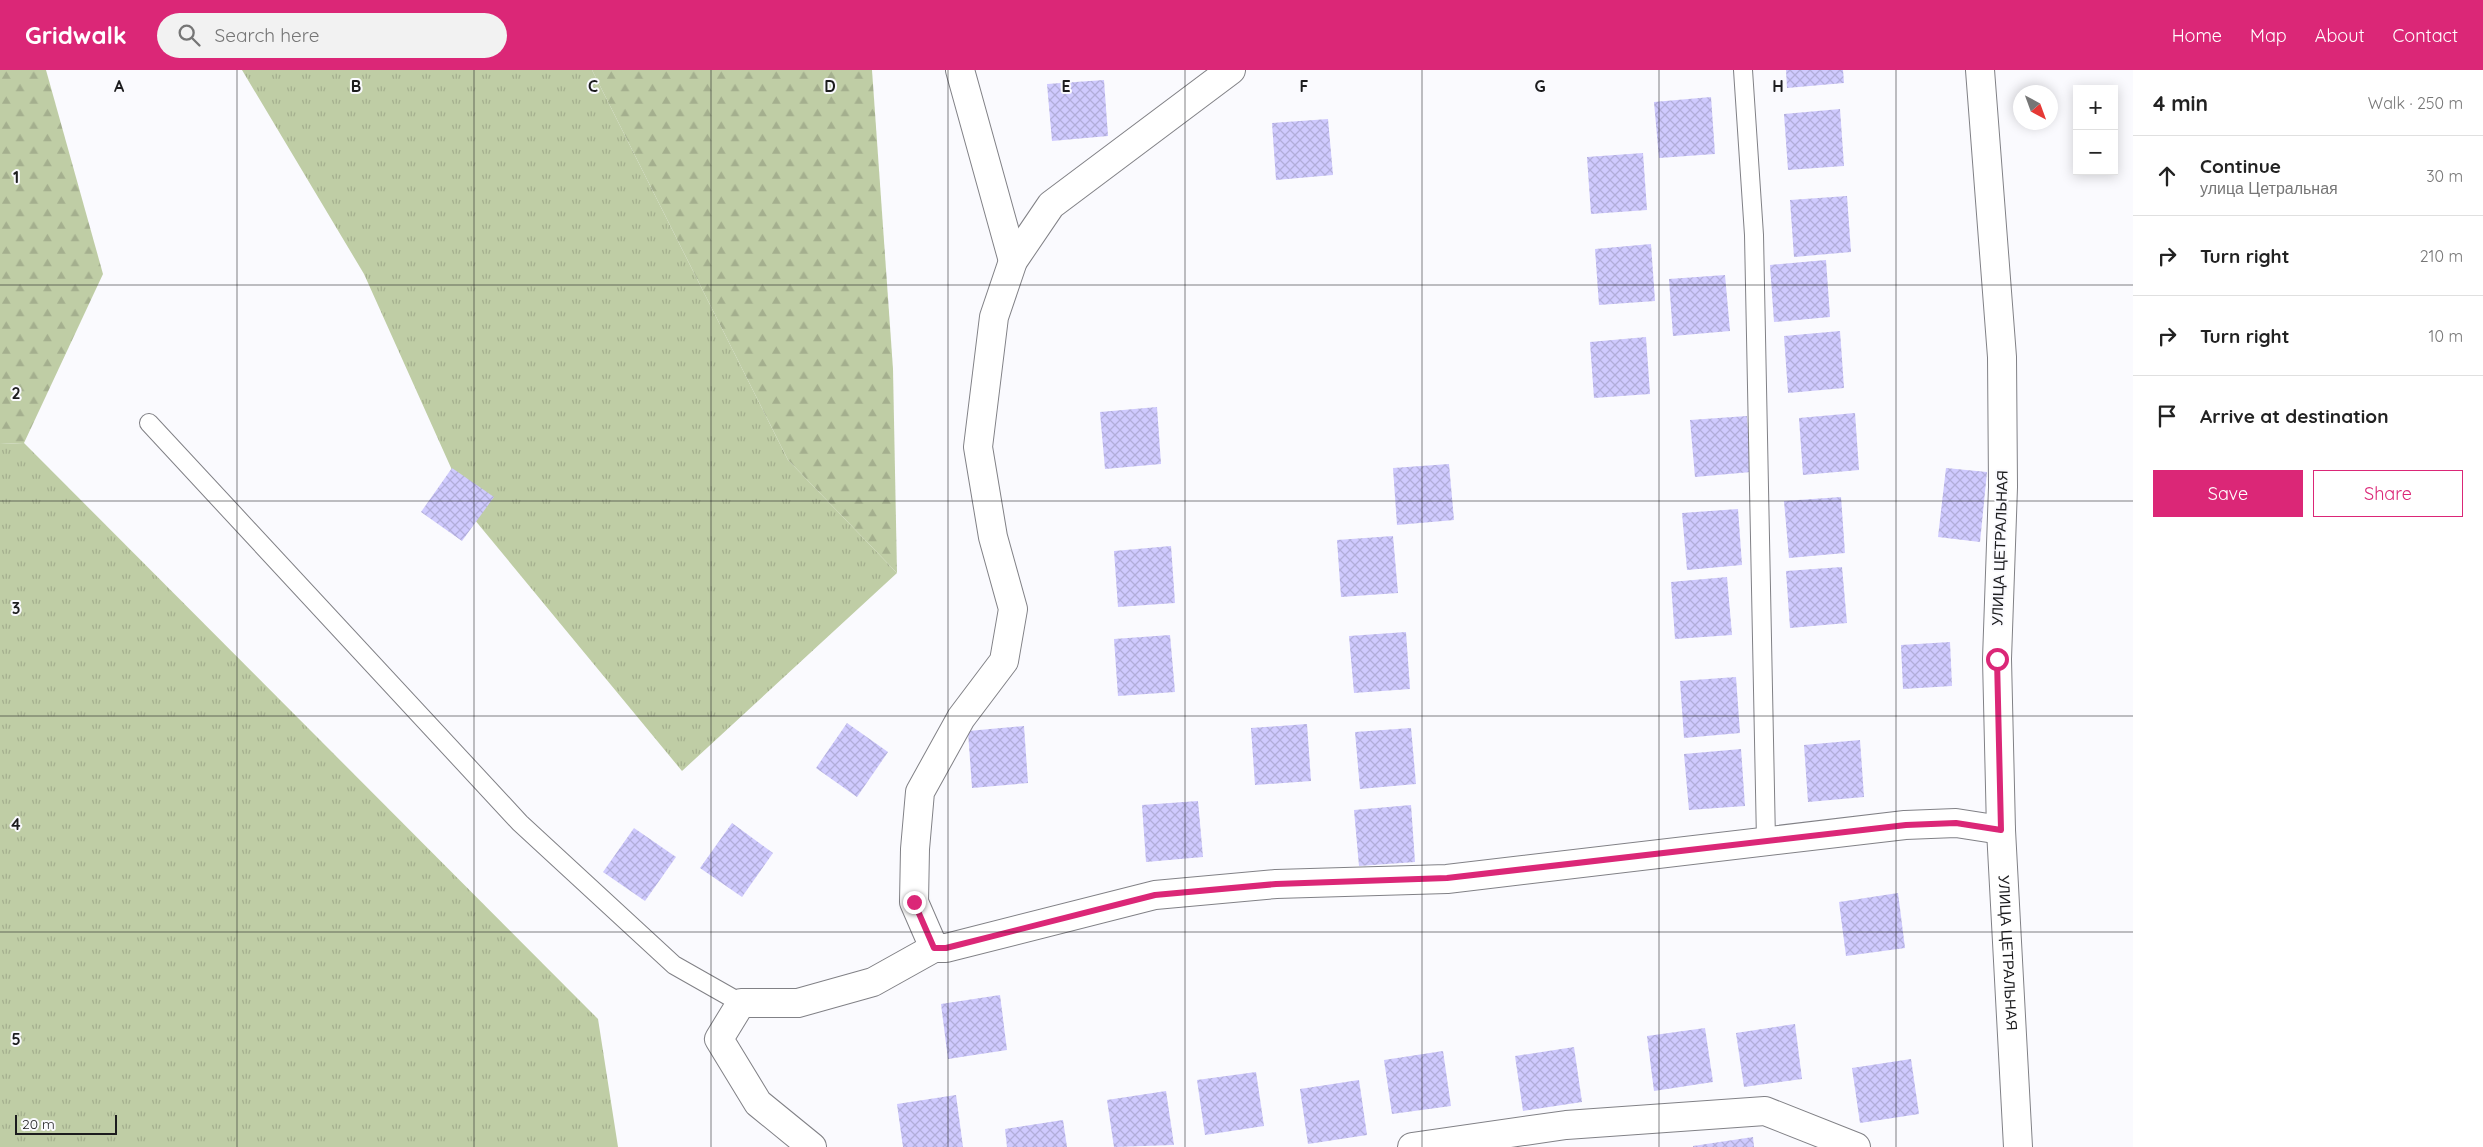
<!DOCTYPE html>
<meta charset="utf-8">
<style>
body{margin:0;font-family:Quicksand,sans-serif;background:#f2f2f2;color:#222}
.controls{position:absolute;right:15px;top:15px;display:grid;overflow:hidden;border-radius:0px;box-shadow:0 2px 12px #0003}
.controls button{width:45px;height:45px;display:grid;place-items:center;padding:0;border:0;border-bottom:1px solid #e0e0e0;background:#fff;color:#222;font:25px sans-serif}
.compass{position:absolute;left:2013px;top:15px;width:45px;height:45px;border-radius:50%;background:#fff;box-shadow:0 2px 12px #0003;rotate:139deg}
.scale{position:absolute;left:15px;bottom:12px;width:102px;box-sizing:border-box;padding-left:5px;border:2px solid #1c1c1e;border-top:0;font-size:14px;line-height:18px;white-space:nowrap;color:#1c1c1e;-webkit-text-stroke:4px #fafafe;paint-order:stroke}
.stop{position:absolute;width:15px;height:15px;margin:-11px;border:4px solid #db2777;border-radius:50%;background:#fff}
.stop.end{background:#db2777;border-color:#fff;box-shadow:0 1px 5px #0008}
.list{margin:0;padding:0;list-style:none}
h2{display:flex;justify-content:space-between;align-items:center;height:65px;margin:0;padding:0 20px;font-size:21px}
h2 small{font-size:16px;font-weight:400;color:#767676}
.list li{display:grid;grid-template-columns:32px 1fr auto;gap:15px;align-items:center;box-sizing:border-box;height:80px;padding:0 20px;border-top:1px solid #e0e0e0}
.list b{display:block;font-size:19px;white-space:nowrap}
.list p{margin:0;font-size:16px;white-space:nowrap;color:#767676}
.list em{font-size:16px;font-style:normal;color:#767676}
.actions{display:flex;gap:10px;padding:15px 20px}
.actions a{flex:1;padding:11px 0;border:1px solid #db2777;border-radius:0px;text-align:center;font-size:18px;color:#db2777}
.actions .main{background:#db2777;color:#fff}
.icon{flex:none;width:28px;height:28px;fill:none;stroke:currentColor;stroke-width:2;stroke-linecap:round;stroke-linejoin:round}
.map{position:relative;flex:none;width:2133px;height:1077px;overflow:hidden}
header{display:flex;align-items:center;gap:30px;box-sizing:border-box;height:70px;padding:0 25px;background:#db2777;color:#fff}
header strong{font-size:24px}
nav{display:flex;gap:28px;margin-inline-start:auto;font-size:18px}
.search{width:350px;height:45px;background:#f2f2f2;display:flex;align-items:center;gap:12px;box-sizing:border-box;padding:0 18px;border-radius:28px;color:#767676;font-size:19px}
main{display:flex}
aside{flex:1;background:#fff}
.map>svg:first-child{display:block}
.grass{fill:url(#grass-tufts)}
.forest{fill:url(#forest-firs)}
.building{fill:url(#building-cross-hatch)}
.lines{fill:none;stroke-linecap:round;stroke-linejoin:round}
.lane-casing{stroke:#818186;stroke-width:20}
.street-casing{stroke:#818186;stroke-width:30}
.lane{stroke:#fff;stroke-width:18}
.street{stroke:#fff;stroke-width:28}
.route{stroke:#db2777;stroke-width:6}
.grid{fill:none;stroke:#1c1c1e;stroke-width:1;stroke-opacity:0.55}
.labels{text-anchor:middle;stroke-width:4;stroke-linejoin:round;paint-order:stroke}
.street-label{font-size:15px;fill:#1c1c1e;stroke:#fafafe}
.grid-label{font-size:16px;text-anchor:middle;font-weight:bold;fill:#1c1c1e;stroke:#fafafe;stroke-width:4;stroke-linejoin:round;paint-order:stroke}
</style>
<header>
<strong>Gridwalk</strong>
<div class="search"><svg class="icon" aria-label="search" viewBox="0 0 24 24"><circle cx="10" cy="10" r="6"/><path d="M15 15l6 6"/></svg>Search here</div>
<nav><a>Home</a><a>Map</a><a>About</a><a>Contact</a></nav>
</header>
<main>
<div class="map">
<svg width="2133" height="1077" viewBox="0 0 2133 1077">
<defs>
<pattern id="grass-tufts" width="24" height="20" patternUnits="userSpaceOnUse" patternTransform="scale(1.25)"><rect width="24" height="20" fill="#bfcda5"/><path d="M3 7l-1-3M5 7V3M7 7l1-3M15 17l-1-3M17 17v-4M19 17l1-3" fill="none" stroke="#a4af8e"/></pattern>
<pattern id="forest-firs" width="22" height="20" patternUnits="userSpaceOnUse" patternTransform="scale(1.25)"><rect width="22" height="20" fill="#bfcda5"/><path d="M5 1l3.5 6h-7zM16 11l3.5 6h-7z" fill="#a4af8e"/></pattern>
<pattern id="building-cross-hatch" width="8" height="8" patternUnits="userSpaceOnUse" patternTransform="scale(1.25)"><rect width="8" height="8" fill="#cfcafe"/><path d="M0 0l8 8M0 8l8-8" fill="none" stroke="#b1add9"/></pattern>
</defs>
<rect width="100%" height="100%" fill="#fafafe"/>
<g class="grass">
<path d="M242,0H592L788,390L897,503L682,701L474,449L364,204Z"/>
<path d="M24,373L598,949L618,1077H0V374Z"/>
</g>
<g class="forest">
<path d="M0,0H46L103,204L24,373L0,374Z"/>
<path d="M592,0H872L893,299L897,503L788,390Z"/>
</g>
<g class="building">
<path d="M1786,0H1843L1844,13L1787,18Z"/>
<path d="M1104,10L1108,66L1052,71L1047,14Z"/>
<path d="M1711,27L1715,84L1659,88L1654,32Z"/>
<path d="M1840,39L1844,96L1788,100L1784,44Z"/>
<path d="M1328,49L1333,105L1276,110L1272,53Z"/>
<path d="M1643,83L1647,140L1591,144L1587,87Z"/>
<path d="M1847,126L1851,182L1794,187L1790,130Z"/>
<path d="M1651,174L1655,231L1599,235L1595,179Z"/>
<path d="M1826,190L1830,247L1774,252L1770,195Z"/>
<path d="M1725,205L1730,261L1673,266L1669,209Z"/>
<path d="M1840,261L1844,318L1788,323L1784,266Z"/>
<path d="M1646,267L1650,324L1594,328L1590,272Z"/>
<path d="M1157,337L1161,394L1105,399L1100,342Z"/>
<path d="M1855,343L1859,400L1803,405L1799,348Z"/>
<path d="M1747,346L1751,402L1695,407L1690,350Z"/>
<path d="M1449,394L1454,450L1397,455L1393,398Z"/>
<path d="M452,398L494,427L462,471L421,442Z"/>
<path d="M1946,398L1987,402L1980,472L1938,467Z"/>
<path d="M1841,427L1845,483L1789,488L1784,431Z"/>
<path d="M1738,439L1742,495L1687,500L1682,443Z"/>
<path d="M1393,466L1398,523L1341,527L1337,470Z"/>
<path d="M1171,476L1175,533L1118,537L1114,481Z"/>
<path d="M1842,497L1847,553L1790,558L1786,501Z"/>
<path d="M1727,507L1732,565L1675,569L1671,512Z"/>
<path d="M1406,562L1410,619L1354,623L1349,566Z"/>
<path d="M1170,565L1175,622L1118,626L1114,569Z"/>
<path d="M1950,572L1952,616L1903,619L1901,575Z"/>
<path d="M1736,607L1740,663L1684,668L1680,611Z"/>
<path d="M847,653L888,682L857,727L816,698Z"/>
<path d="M1307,654L1311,711L1255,715L1251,658Z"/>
<path d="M1024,656L1028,713L972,718L968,661Z"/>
<path d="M1411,658L1416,714L1360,719L1355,662Z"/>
<path d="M1860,670L1864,727L1808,732L1804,675Z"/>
<path d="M1741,679L1745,736L1689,740L1684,684Z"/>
<path d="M1198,731L1203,787L1146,792L1142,735Z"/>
<path d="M1411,735L1415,792L1359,796L1354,740Z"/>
<path d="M732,753L773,783L742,827L700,798Z"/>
<path d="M634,758L676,787L645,831L603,802Z"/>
<path d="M1898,823L1905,878L1846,886L1839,832Z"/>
<path d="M1000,925L1007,980L948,989L941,934Z"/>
<path d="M1795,954L1802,1009L1744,1017L1736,963Z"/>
<path d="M1705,958L1713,1012L1654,1021L1647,966Z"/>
<path d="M1574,977L1582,1032L1523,1041L1515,986Z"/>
<path d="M1443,981L1451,1036L1392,1044L1384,990Z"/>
<path d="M1911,989L1919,1044L1860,1053L1852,998Z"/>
<path d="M1256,1002L1264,1056L1205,1065L1197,1010Z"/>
<path d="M1359,1010L1367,1065L1308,1074L1300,1019Z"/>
<path d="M1166,1021L1174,1075L1114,1077L1107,1030Z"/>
<path d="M956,1025L963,1077H903L897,1034Z"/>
<path d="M1063,1050L1067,1077H1007L1005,1059Z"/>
<path d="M1753,1067L1754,1077H1693V1076Z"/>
</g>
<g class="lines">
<g class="lane-casing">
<g id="lane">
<path d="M1743,0L1754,165L1766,771"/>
<path d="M149,353L520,753L674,895L741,933"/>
</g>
</g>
<g class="street-casing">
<g id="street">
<path d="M960,0L1013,191"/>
<path d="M1231,0L1051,135L1013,191L994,247L978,377L993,467L1013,539L1004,591L961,648L920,722L915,779L914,832L934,878H946L1155,825L1276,814L1447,809L1905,755L1956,753L2001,760"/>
<path id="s1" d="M1980,0L2002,287L2003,417L1997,589L2001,760L2018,1077"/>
<path d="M812,1077L758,1033L719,969L741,933H798L873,912L934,878"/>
<path d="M1412,1077L1566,1055L1765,1041L1856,1077"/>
</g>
</g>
<use href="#lane" class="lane"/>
<use href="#street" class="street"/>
</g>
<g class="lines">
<path class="route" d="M914,832L934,878H946L1155,825L1276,814L1447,808L1906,755L1956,753L2001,760L1997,589"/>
</g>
<path class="grid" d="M237,0V1077M474,0V1077M711,0V1077M948,0V1077M1185,0V1077M1422,0V1077M1659,0V1077M1896,0V1077M0,215H2133M0,431H2133M0,646H2133M0,862H2133"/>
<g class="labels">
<g class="street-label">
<text transform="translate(2000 478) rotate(-88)" y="5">УЛИЦА ЦЕТРАЛЬНАЯ</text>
<text dy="5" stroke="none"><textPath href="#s1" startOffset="884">УЛИЦА ЦЕТРАЛЬНАЯ</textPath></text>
</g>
</g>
<g class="grid-label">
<text x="119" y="22">A</text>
<text x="356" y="22">B</text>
<text x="593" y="22">C</text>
<text x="830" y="22">D</text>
<text x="1066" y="22">E</text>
<text x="1304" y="22">F</text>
<text x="1540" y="22">G</text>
<text x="1778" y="22">H</text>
<text x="16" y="113">1</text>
<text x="16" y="329">2</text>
<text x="16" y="544">3</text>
<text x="16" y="760">4</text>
<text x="16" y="975">5</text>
</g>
</svg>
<div class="controls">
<button>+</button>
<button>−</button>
</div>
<svg class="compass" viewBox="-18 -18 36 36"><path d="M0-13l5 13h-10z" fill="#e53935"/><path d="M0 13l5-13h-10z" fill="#767676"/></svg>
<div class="scale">20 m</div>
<div class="stop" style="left:1997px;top:589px"></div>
<div class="stop end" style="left:914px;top:832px"></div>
</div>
<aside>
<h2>4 min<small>Walk · 250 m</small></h2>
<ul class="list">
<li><svg class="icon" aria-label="ahead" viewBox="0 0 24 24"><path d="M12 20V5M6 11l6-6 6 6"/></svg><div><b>Continue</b><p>улица Цетральная</p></div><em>30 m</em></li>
<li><svg class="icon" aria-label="right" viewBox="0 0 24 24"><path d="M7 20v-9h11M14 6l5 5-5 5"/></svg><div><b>Turn right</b></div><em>210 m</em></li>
<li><svg class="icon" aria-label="right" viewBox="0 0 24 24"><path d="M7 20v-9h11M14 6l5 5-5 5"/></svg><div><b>Turn right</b></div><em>10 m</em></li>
<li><svg class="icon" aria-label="arrive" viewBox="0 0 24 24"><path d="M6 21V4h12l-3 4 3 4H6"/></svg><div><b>Arrive at destination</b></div></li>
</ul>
<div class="actions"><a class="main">Save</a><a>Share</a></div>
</aside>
</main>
